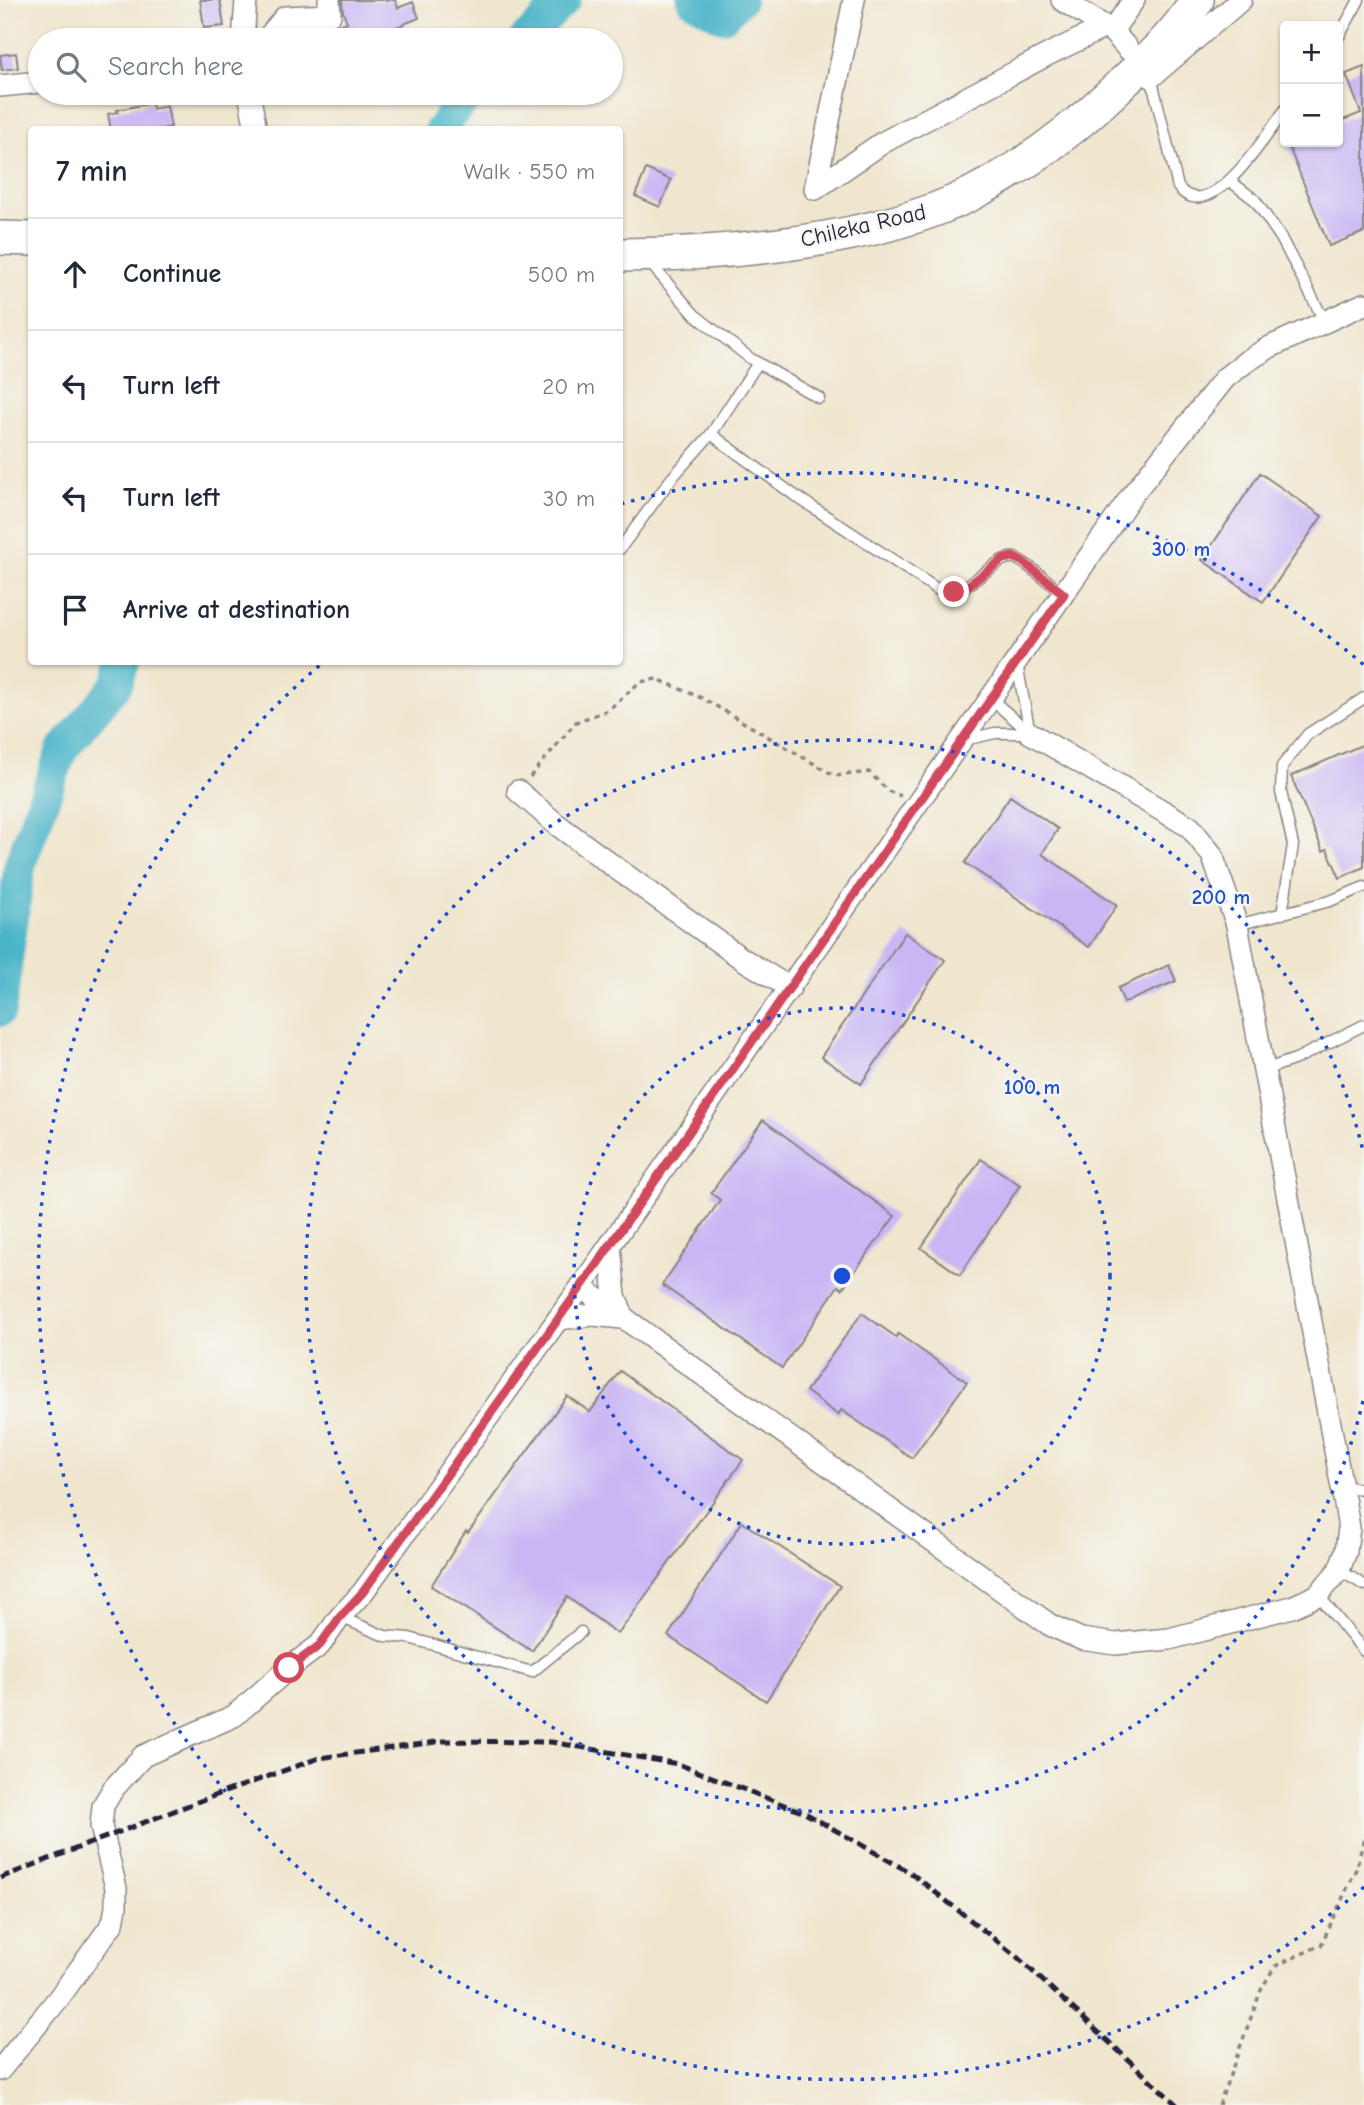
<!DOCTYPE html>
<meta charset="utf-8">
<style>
body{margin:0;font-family:"Comic Neue",sans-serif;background:#f2f2f3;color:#1f2937}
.controls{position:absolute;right:21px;top:21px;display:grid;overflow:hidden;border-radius:7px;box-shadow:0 2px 5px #0004}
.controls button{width:63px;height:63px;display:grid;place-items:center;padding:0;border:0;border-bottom:2px solid #e0e1e3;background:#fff;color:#1f2937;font:35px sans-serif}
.stop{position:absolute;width:21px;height:21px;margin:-16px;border:5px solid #d1495b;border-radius:50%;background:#fff}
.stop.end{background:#d1495b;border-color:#fff;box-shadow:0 2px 7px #0008}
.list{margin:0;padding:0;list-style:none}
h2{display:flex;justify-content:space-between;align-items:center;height:91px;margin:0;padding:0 28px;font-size:30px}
h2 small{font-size:23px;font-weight:400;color:#747a83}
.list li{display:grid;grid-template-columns:46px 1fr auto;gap:21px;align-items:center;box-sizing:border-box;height:112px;padding:0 28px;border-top:2px solid #e0e1e3}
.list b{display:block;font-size:26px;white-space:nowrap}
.list em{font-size:23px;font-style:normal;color:#747a83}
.icon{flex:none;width:38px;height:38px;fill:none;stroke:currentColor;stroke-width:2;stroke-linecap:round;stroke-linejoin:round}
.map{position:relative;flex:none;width:1364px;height:2105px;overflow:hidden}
.search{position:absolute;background:#fff;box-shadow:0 2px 5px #0004;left:28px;top:28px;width:595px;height:77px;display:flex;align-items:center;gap:18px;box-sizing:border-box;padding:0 24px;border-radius:38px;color:#747a83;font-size:26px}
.panel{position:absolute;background:#fff;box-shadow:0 2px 5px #0004;left:28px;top:126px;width:595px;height:539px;border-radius:7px}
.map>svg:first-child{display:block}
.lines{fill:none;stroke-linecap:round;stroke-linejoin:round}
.river{stroke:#4bb5c9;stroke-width:32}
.building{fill:#c9b6f4}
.service-casing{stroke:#898484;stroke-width:13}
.minor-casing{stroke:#898484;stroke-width:24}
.trunk-casing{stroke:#898484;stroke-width:36}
.path{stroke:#898484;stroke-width:3.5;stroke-dasharray:5 5;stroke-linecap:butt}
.service{stroke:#fff;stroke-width:10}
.minor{stroke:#fff;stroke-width:21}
.trunk{stroke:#fff;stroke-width:33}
.rail{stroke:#22223b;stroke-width:5;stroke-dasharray:10 5;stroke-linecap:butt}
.route{stroke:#d1495b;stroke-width:9}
.ring{fill:none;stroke:#1d4ed8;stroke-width:3.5;stroke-dasharray:3.5 7}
.labels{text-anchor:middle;stroke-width:5;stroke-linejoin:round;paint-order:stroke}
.street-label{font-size:23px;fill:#22223b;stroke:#f6f6f2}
.centre{fill:#1d4ed8;stroke:#f6f6f2;stroke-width:3.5}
.ring-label{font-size:21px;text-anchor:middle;font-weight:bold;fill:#1d4ed8;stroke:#f6f6f2;stroke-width:5;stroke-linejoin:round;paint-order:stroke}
</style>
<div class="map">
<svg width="1364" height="2105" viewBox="0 0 1364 2105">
<rect width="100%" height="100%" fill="#f6f6f2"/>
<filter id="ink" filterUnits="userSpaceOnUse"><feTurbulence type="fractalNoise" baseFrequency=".0143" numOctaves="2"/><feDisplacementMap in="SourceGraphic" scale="14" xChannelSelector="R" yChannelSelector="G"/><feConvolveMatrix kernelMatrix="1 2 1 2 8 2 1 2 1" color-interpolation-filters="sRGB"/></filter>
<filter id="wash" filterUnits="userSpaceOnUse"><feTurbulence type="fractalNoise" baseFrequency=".00686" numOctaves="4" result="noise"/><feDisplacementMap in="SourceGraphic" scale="28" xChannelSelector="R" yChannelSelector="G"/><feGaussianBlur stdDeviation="1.57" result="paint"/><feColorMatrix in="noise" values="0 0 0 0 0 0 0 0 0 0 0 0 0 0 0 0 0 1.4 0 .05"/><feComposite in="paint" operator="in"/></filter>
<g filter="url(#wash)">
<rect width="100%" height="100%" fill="#f0e6ce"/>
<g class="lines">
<g class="river">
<path d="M693,0L723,17L740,0"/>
<path d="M524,40L565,0"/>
<path d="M440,130L455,110L472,93"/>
<path d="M0,1011L20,864L62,750L117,684L124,662"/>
</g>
</g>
<g id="blocks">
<g class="building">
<path d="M200,0H220L224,26L204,28Z"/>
<path d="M342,0H395L398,8L413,2L419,18L364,40H343L338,26L347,22L343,12Z"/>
<path d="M316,29L319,32L316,40H283L291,30Z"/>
<path d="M16,53L18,68L2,70L0,55Z"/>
<path d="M1364,67V232L1329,246L1287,142H1338V122L1361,113L1346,74Z"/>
<path d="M152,103L153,109L167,106L171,127L157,130H111L108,114L118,112L117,110Z"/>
<path d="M646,169L671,180L660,207L635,196Z"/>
<path d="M1260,473L1322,516L1263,602L1202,560Z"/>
<path d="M1364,744V867L1340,878L1327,849L1323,851L1291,776Z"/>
<path d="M1010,796L1058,829L1042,854L1117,905L1089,947L965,863Z"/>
<path d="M905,933L945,960L861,1084L821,1057Z"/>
<path d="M1169,965L1176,981L1124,1003L1118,988Z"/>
<path d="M763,1120L895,1216L842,1289L838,1286L782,1368L662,1285L720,1200L711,1193Z"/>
<path d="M981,1159L1020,1185L960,1275L921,1248Z"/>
<path d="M862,1313L896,1337L898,1334L967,1382L912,1458L841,1410L838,1415L806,1391Z"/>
<path d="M620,1371L743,1460L618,1634L567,1597L532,1651L431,1586L466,1531L468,1533L567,1396L590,1412Z"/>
<path d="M742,1522L840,1586L766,1701L668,1636Z"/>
</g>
</g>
</g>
<g filter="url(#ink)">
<use href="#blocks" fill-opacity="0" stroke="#898484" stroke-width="2"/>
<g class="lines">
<g class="service-casing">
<g id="service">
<path d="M1338,38L1359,0"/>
<path d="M1151,77L1178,187C1210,229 1268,132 1285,110"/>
<path d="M1230,181L1255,200L1281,238L1325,322"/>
<path d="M649,262L695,315L751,359L819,398"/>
<path d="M711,434L794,495L940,591C946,591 952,592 957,591C974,586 998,555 1014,558C1024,560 1054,587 1064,594"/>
<path d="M620,549L671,479L711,434L758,363"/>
<path d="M1017,664L1030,733"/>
<path d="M991,699L1029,732"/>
<path d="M964,740L995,733H1030"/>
<path d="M1282,914L1293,845L1281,792L1282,766L1308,734L1364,698"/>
<path d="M1237,925L1330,901L1364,887"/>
<path d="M1264,1070L1296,1059L1364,1025"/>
<path d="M1342,1487L1364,1489"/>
<path d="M1339,1570L1364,1585"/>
<path d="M1318,1595L1364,1651"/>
<path d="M340,1617L385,1636L409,1638L532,1672L581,1632"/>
</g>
</g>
<g class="minor-casing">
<g id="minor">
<path d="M854,0L815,189L882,143L1049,54L1105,27"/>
<path d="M1062,0L1112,31"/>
<path d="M243,40L246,0"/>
<path d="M266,40L285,17L330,15L329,0"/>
<path d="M1128,49L1112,31L1134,0"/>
<path d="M1148,73L1151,77L1241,0"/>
<path d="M0,86L40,82"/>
<path d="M249,93L256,130"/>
<path d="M518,791L555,823L620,871L741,958L790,988"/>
<path d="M610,1246L615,1296L624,1318"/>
<path d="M581,1287L1050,1625L1081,1639L1115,1644L1169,1639L1292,1607L1318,1595L1339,1570L1346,1551L1349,1528L1345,1504L1237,925L1212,855L1190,827L1030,733"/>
<path d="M558,1319L593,1315L622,1318"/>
<path d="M0,2070L58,1999L113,1923L116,1907V1888L101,1826L103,1806L113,1789L143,1756L234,1716L289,1668L320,1645L340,1617L363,1592L581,1287L1132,495L1225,378L1247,361L1270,347L1364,304"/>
</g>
</g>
<g class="trunk-casing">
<g id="trunk">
<path d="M0,238L32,239"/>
<path d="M620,255C727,254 877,242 973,193C1025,166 1073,130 1115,90C1144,63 1177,34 1197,0"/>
</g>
</g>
<g class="path">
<path d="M530,777L576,722L608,710L640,682L657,679L704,699L835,776L869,772L888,791L901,796"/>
<path d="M1219,2105L1261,1990L1275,1966L1321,1945L1356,1869L1364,1839"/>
</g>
<use href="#service" class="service"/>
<use href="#minor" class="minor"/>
<use href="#trunk" class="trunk"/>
<path class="rail" d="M0,1878L197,1802L319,1758L443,1741L551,1742L678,1764L805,1813L911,1873L1016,1956L1177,2105"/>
</g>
</g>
<g class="lines" filter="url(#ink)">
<path class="route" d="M289,1668L320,1645L340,1617L363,1592L581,1287L1064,594L1023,562L1013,557L1003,559L969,585L954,592"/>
</g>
<g class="ring">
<circle cx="842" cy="1276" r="268"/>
<path d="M1363 1401A536 536 0 1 1 1363 1151"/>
<path d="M1364 1887A803 803 0 1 1 320 665M621 504A803 803 0 0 1 1364 665"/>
</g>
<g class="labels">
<g class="street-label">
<text transform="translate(863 225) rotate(-13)" y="8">Chileka Road</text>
</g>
</g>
<circle cx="842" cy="1276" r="10" class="centre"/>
<g class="ring-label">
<text x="1181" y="556">300 m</text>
<text x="1221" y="904">200 m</text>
<text x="1032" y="1094">100 m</text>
</g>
</svg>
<div class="controls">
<button>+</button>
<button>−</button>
</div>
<div class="stop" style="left:289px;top:1668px"></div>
<div class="stop end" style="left:954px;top:592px"></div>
<div class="search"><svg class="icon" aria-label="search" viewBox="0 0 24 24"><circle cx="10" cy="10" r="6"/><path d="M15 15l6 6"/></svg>Search here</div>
<section class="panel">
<h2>7 min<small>Walk · 550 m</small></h2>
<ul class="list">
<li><svg class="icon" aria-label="ahead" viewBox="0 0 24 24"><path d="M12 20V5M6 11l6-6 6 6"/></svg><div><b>Continue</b></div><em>500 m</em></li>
<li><svg class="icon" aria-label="left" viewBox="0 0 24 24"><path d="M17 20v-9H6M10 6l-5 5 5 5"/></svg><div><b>Turn left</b></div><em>20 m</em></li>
<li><svg class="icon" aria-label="left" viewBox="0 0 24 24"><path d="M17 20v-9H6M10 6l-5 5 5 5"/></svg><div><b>Turn left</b></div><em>30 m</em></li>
<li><svg class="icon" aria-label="arrive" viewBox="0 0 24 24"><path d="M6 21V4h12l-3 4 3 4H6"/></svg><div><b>Arrive at destination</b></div></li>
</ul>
</section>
</div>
